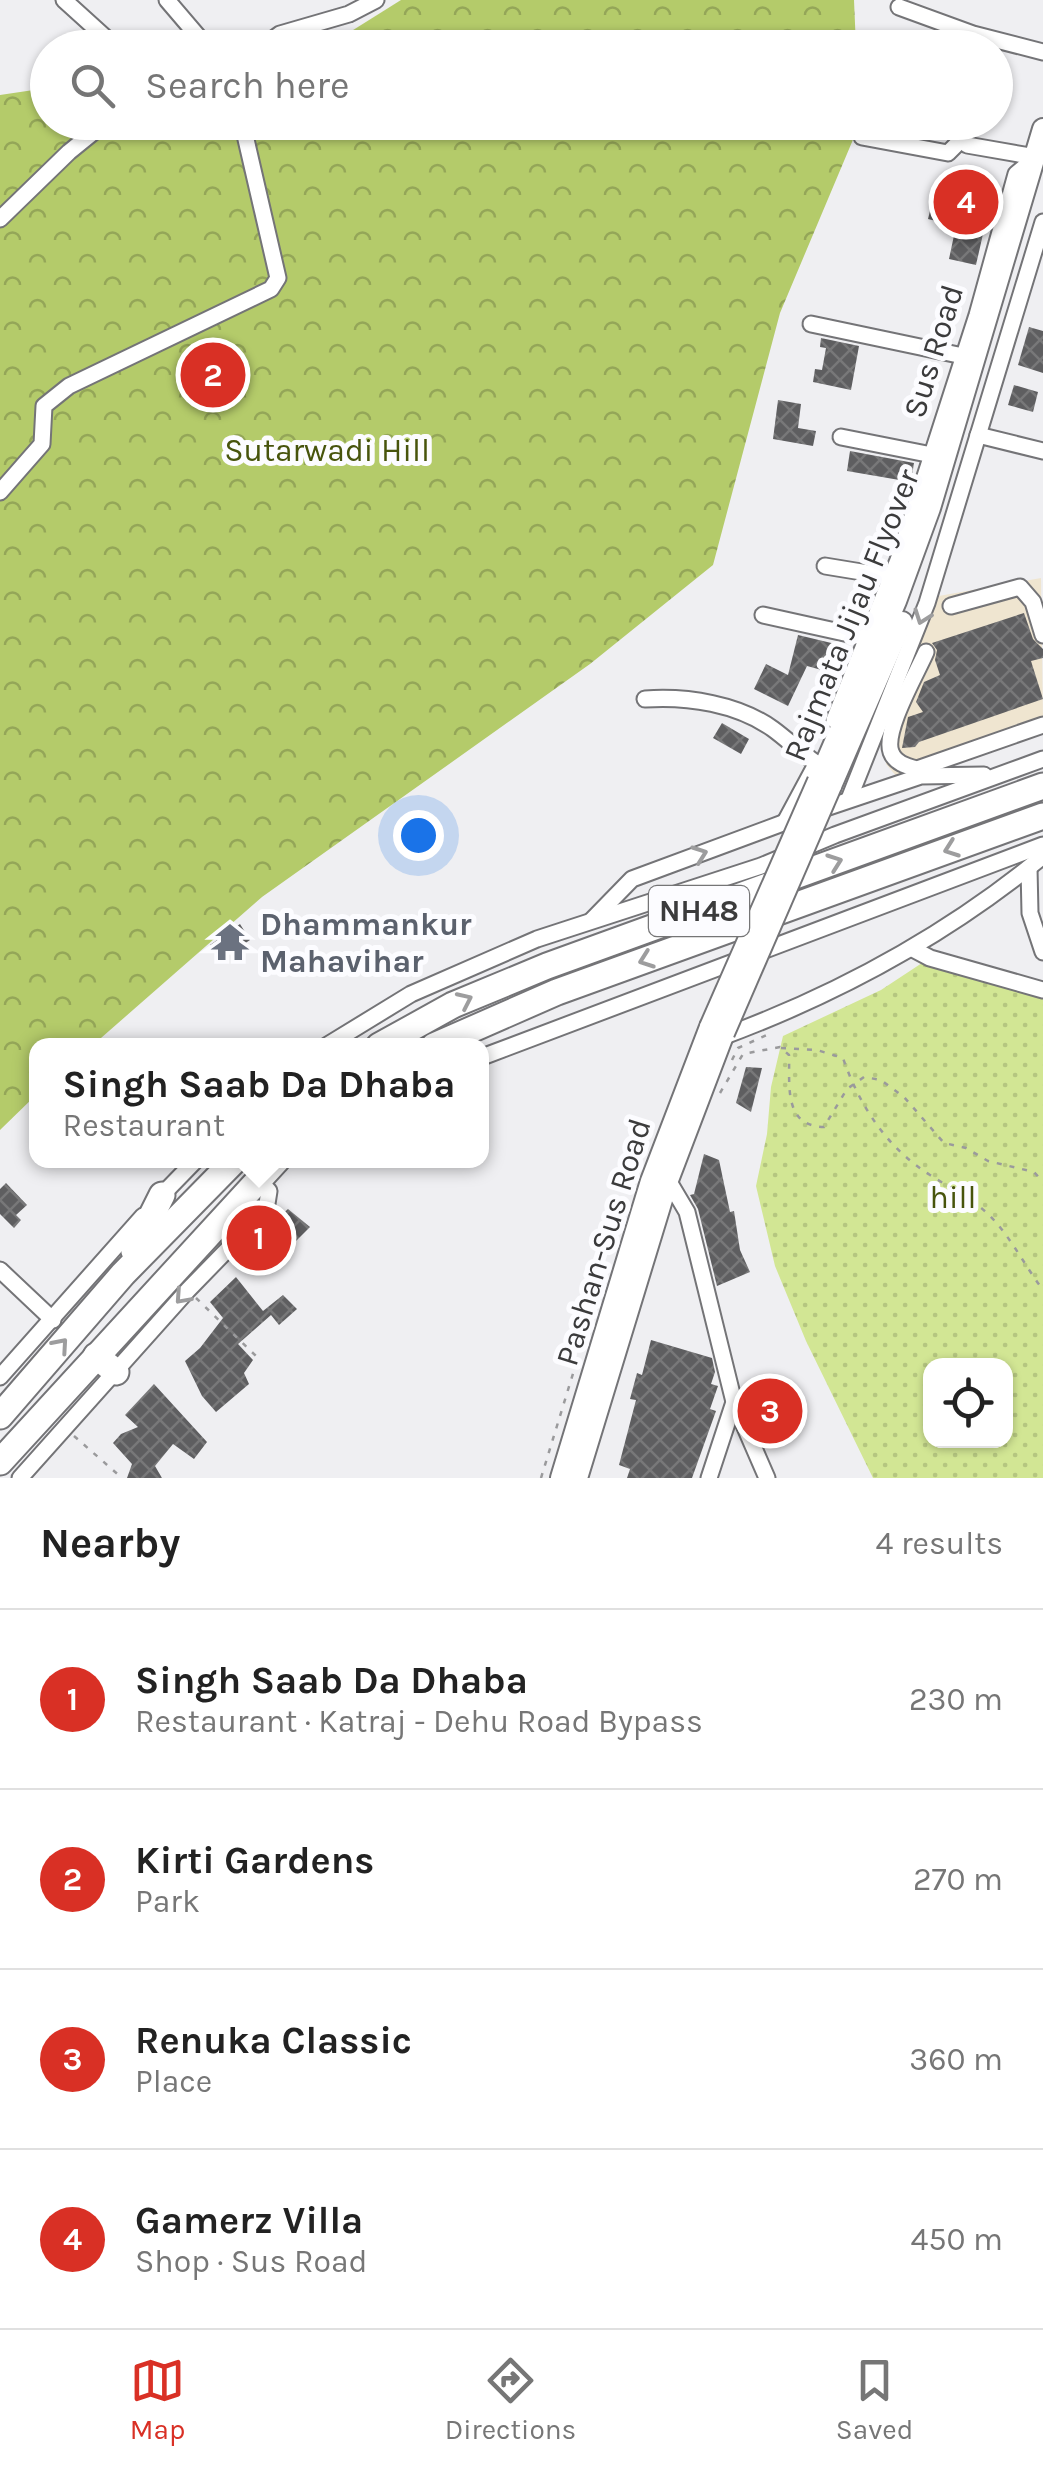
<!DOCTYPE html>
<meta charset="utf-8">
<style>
body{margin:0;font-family:Karla,sans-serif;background:#f6f6f6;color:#222}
.controls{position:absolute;right:30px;bottom:30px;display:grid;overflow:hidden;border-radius:20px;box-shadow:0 2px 8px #0004}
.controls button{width:90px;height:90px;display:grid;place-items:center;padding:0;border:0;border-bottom:2px solid #e0e0e0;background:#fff;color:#222;font:50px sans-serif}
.you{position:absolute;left:418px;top:835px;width:35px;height:35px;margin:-25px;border:8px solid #fff;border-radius:50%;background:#1a73e8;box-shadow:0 0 0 15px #1a73e833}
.badge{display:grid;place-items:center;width:65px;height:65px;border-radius:50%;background:#d93025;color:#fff;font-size:32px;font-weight:700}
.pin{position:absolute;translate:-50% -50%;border:5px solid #fff;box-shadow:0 2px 10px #0006}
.popup{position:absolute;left:29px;top:1038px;width:460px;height:130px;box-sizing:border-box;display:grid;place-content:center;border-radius:20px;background:#fff;filter:drop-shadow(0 2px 8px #0005);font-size:32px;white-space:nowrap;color:#767676}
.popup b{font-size:38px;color:#222}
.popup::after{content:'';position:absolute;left:50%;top:100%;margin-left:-20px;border:20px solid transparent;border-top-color:#fff}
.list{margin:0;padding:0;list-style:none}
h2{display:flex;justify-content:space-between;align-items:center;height:130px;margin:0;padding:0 40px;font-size:42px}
h2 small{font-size:32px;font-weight:400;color:#767676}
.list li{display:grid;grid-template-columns:65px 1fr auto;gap:30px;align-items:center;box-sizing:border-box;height:180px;padding:0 40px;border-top:2px solid #e0e0e0}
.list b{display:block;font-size:38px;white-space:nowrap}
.list p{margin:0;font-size:32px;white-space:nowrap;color:#767676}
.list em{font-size:32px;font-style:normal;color:#767676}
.icon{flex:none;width:55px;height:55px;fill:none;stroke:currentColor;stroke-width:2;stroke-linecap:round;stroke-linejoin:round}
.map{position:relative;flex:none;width:1043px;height:1478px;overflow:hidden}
.search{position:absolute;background:#fff;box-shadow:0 2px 8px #0004;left:30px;right:30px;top:30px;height:110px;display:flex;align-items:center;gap:25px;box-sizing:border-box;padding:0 35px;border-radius:55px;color:#767676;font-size:38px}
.sheet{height:850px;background:#fff}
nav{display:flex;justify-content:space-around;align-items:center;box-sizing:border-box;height:140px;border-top:2px solid #e0e0e0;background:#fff;font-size:28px;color:#767676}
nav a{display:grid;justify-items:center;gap:5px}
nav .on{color:#d93025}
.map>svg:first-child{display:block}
.commercial{fill:#efe5d0}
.grass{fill:url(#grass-dots);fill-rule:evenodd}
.forest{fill:url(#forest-crowns)}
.building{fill:url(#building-cross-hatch)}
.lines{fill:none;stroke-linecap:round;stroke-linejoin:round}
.minor-casing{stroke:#747477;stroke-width:19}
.major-casing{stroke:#747477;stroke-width:24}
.highway-casing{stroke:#747477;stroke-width:29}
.path{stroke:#9a9a9c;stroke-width:2.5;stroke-dasharray:5 8;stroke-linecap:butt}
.minor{stroke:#fff;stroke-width:15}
.major{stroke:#fff;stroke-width:20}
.highway{stroke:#fff;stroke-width:25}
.major-bridge-casing{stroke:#747477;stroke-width:24;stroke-linecap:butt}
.major-bridge{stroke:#fff;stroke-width:20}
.oneway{stroke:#9d9d9e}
.labels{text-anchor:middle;stroke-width:10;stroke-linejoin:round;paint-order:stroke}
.shield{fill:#fcfcff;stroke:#757576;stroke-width:2.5}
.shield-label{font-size:30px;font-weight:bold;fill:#3b3b3c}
.street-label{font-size:32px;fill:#3b3b3c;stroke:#fcfcff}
.park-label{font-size:32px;fill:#47540c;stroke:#fcfcff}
.worship-label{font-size:32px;font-weight:bold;fill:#5b616d;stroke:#fcfcff;text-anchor:start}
</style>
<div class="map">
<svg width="1043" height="1478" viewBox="0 0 1043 1478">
<defs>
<pattern id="grass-dots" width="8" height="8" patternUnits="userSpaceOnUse" patternTransform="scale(2.5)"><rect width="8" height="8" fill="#d2e694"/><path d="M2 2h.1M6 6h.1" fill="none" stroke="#b5c680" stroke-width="1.8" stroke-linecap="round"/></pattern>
<pattern id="forest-crowns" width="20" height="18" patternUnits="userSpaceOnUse" patternTransform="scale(2.5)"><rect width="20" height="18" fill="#b4cb6a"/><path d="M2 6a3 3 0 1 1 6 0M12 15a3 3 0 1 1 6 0" fill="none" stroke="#94a658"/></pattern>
<pattern id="building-cross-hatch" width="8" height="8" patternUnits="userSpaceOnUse" patternTransform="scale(2.5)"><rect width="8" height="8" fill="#5e5e60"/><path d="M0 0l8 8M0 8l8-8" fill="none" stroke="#787879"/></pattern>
</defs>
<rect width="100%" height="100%" fill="#efeff2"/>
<path class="commercial" d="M1041,578L1043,719L897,777L886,764L885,745L933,597Z"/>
<path class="grass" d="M922,963L1043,999V1478H873L806,1341L775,1266L756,1186L767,1134L771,1087L783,1036L881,990ZM930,1366H1006V1440H930Z"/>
<g class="forest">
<path d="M401,0H854L856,47H326Z"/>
<path d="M47,88L48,122L860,123L780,313L713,565L590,664L262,897L93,1045L36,1046V1095L0,1130V95Z"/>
</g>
<g class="building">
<path d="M933,199L988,212L976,265L949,259L956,226L928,219Z"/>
<path d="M1029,327L1043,331V373L1018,365Z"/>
<path d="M821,338L859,346L851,390L813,382L815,369L822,370L826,348L820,347Z"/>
<path d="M1014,385L1038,392L1033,412L1008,405Z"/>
<path d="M778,400L801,404L798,428L816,431L813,446L773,439Z"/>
<path d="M850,451L914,463L911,482L847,471Z"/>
<path d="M1024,613L1033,639L1043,649V658L1031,661L1043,699L919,742L915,747L902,748L908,717L923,712L916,702L924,682L940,675L935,660L937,650L932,643Z"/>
<path d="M798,635L848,647L840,675L807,666L788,706L754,689L766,664L788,675Z"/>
<path d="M722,723L749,739L741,754L713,738Z"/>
<path d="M240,924L250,940L220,960L210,945Z"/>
<path d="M746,1067L762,1068L751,1112L736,1103Z"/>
<path d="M704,1154L719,1160L730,1212L734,1211L740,1250L750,1272L717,1286L698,1209L690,1195L694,1194Z"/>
<path d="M6,1183L27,1205L16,1215L21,1220L14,1228L0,1214V1189Z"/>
<path d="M288,1209L310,1227L294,1243L275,1221Z"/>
<path d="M236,1277L263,1311L283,1295L297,1309L279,1325L271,1315L238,1344L253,1360L244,1373L249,1384L216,1412L202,1396L185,1361L200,1348L223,1318L210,1302Z"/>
<path d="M651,1340L712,1358L715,1372L711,1384L718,1386L710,1409L716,1411L692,1478H627L630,1469L619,1465L636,1400L630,1399L637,1373L642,1375Z"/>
<path d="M154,1384L207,1442L194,1459L173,1444L155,1466L162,1478H127L132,1464L113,1443L121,1434L138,1427L125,1415Z"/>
</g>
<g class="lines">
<g class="minor-casing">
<g id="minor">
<path d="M64,0L117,48"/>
<path d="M167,0L208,48"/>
<path d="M899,7L973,34L1043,52"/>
<path d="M261,48L280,34L349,14L376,0"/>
<path d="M862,137L948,153L959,142L965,122"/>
<path d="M967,145L1036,157"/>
<path d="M0,219L69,152L106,122"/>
<path d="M811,324L963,356"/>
<path d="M978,435L1043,451"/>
<path d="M841,437L932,455"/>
<path d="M0,492L42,444L44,406L69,386L271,289L278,278L242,122"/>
<path d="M825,566L892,577"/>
<path d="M951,606L1020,587L1033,602L1043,635"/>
<path d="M763,615L867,638"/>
<path d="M926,652C917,673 883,731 891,752C895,763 906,766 917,769L1043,725"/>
<path d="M645,699C688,696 738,704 773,729C788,740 801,753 816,763"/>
<path d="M834,720L898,560L977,315L1016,174L1036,157"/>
<path d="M849,799L927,603L1043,222"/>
<path d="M817,811L921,776L984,775"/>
<path d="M785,822L814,768"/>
<path d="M1029,868L1030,913L1043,952"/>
<path d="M592,920L632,879L791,820"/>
<path d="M913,949L930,958L1043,990"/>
<path d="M722,1037C838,994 947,935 1043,856"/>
<path d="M326,1046L411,994L537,939L761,866L835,835L1043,759"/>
<path d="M482,1057L1043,845"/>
<path d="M668,1180L687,1212L734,1402L767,1478"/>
<path d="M159,1198L196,1160"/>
<path d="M0,1270L53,1320"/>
<path d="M0,1377L143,1216"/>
<path d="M20,1478L188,1290L266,1210L269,1191L258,1179"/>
<path d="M709,1478L734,1402"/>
</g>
</g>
<g class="major-casing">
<g id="major">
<path d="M818,781L896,601L930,508L1043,129"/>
<path d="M831,786L902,622"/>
<path d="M561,1478L651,1181L710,1027"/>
<path d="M577,1478L668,1180L724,1033"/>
</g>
</g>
<g class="highway-casing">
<g id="highway">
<path d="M379,1046L453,1005L547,966L1043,786"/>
<path d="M434,1046L557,992L1043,816"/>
<path d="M134,1251L162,1195"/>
<path d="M96,1356L116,1372"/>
<path d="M0,1416L123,1274L235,1160"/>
<path d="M0,1462L277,1160"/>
</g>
</g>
<g class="path">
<path d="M781,1048L817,1050L843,1058C859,1105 887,1148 930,1175C950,1188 970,1197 988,1214C1009,1234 1025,1266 1043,1290"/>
<path d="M732,1060L738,1048L769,1034"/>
<path d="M720,1093L743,1054L780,1047L789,1055C790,1085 783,1126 824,1127L847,1089L864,1077L881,1080L904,1097L944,1143L966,1148L988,1161L1034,1172L1043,1182"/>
<path d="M196,1298L257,1357"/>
<path d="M74,1436L122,1478"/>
<path d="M541,1478L579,1354"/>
</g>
<use href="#minor" class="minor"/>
<use href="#major" class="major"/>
<use href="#highway" class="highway"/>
<g class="major-bridge-casing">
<g id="major-bridge">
<path d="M710,1027L818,781"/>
<path d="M724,1033L831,786"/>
</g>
</g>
<use href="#major-bridge" class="major-bridge"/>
</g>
<defs><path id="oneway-chevron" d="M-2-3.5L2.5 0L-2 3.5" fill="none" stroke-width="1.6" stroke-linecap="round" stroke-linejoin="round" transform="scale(2.5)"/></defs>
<g class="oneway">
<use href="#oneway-chevron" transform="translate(922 617) rotate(110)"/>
<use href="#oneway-chevron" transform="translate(951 849) rotate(160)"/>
<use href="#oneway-chevron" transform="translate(700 854) rotate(-20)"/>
<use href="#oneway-chevron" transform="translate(835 862) rotate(-20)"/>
<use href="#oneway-chevron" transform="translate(646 960) rotate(160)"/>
<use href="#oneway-chevron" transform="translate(465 1000) rotate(-25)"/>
<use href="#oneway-chevron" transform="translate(182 1297) rotate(132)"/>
<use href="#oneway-chevron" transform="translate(61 1345) rotate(-49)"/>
</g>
<defs>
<g id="temple-bare" transform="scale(3)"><path d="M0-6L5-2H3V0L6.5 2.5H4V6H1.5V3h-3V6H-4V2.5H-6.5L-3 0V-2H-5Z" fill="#6b7280" stroke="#fcfcff" stroke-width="2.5" paint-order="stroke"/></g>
</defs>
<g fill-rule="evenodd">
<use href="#temple-bare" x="230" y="942"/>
</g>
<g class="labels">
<rect class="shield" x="649" y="886" width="100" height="50" rx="8"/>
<g class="shield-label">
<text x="699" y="921">NH48</text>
</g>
<g class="street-label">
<text transform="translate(933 351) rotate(-73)" y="11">Sus Road</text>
<text transform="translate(851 615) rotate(-68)" y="11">Rajmata Jijau Flyover</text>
<text transform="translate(603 1242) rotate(-73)" y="11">Pashan-Sus Road</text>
</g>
<g class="park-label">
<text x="327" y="461">Sutarwadi Hill</text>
<text x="953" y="1208">hill</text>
</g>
<g class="worship-label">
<text x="260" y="935">Dhammankur<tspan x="260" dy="37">Mahavihar</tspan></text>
</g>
</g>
</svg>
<div class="controls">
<button><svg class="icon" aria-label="locate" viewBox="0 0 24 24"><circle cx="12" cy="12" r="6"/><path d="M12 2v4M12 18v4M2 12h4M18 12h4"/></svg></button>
</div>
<div class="you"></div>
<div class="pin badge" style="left:259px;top:1238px">1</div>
<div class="popup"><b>Singh Saab Da Dhaba</b>Restaurant</div>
<div class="pin badge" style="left:213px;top:375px">2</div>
<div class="pin badge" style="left:770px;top:1411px">3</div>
<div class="pin badge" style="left:966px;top:202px">4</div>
<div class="search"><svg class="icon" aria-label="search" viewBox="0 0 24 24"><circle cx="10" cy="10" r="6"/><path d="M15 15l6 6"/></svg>Search here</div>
</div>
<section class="sheet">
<h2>Nearby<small>4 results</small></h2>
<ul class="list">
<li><span class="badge">1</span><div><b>Singh Saab Da Dhaba</b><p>Restaurant · Katraj - Dehu Road Bypass</p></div><em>230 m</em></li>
<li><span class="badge">2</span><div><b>Kirti Gardens</b><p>Park</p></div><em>270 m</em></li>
<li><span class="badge">3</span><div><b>Renuka Classic</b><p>Place</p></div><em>360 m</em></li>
<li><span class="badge">4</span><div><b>Gamerz Villa</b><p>Shop · Sus Road</p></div><em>450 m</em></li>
</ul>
</section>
<nav>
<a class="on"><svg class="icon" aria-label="map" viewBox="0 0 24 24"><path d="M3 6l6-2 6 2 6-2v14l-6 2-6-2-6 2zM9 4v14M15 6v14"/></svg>Map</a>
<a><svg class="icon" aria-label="directions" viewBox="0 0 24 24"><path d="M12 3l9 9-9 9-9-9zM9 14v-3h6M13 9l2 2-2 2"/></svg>Directions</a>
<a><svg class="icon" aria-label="saved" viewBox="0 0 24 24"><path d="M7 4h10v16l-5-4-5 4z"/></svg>Saved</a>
</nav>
